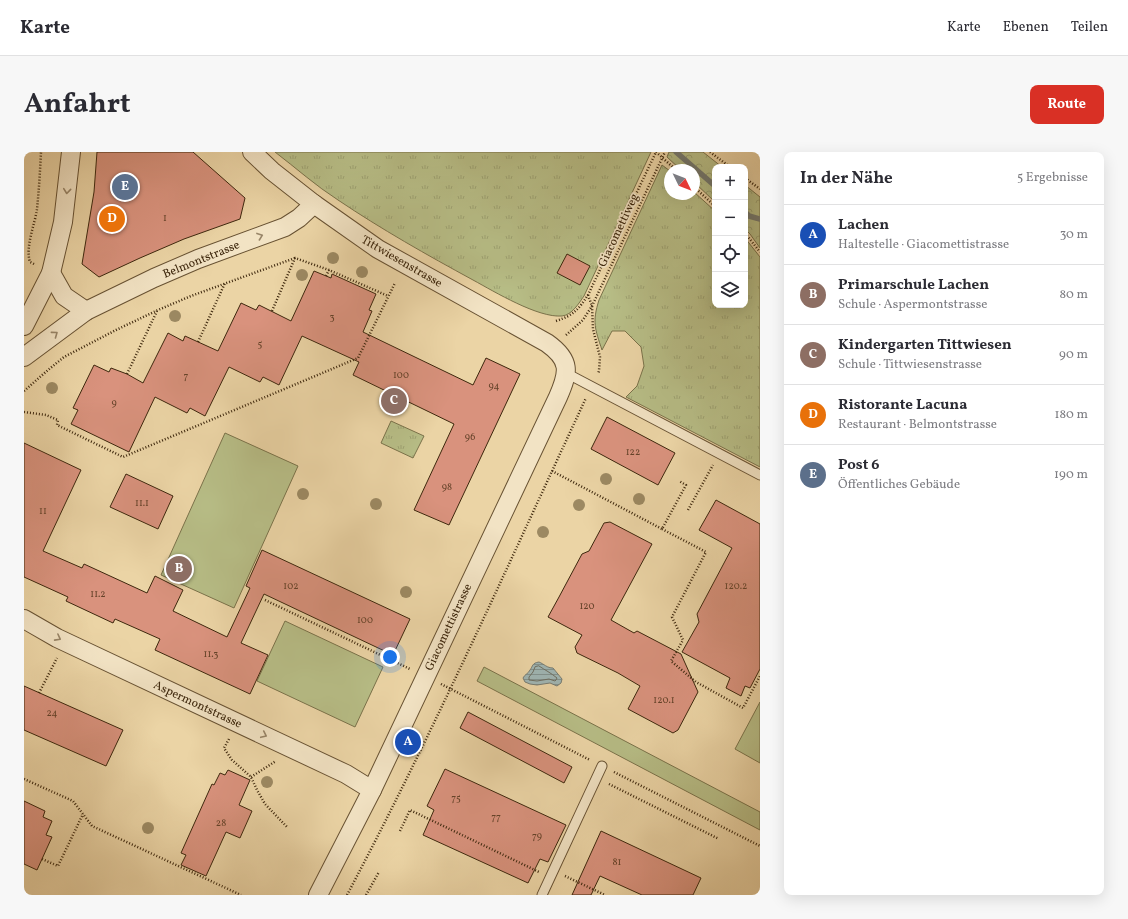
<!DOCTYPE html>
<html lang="de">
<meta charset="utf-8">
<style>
body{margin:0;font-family:Vollkorn,serif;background:#f7f7f7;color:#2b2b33}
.controls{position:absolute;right:12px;top:12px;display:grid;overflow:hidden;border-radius:8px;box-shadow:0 4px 16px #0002}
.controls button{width:36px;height:36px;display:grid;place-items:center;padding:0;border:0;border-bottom:1px solid #e1e1e2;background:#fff;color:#2b2b33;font:20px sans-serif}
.compass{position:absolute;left:640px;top:12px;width:36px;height:36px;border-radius:50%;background:#fff;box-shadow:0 4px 16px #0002;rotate:133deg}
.you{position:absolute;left:366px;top:505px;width:14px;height:14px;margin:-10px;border:3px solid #fff;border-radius:50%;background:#1a73e8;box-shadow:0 0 0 6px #1a73e833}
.badge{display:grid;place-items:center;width:26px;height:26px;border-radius:50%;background:#d93025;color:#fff;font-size:13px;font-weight:700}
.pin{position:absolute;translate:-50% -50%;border:2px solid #fff;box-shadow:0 1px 4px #0006}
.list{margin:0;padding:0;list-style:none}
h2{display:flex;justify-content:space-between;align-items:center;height:52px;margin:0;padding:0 16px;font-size:17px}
h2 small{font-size:13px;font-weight:400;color:#7c7c81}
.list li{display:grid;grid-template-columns:26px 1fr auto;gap:12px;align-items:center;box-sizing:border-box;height:60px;padding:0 16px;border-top:1px solid #e1e1e2}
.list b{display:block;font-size:15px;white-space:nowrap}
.list p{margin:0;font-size:13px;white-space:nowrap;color:#7c7c81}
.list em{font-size:13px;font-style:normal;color:#7c7c81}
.icon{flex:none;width:22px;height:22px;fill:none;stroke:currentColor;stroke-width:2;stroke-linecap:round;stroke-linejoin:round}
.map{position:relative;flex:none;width:736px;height:743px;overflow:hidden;border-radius:8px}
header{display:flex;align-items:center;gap:24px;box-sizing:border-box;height:56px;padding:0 20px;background:#fff;border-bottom:1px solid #e1e1e2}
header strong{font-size:19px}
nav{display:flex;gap:22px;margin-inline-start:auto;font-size:14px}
.intro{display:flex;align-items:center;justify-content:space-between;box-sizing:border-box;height:96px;padding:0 24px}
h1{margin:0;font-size:28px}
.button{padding:10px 18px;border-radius:8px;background:#d93025;color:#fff;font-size:14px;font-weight:700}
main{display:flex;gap:24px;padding:0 24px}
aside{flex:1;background:#fff;border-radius:8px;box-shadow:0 4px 16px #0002}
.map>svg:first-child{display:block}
.grass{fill:url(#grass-tufts);stroke:#7a724a}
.forest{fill:url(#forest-crowns);stroke:#7a724a}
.pitch{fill:#b7bd86;stroke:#7a724a}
.water{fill:url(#water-rules);stroke:#787c71}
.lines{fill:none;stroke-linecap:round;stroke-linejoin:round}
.shore{stroke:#6e6e60;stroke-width:1}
.stream{stroke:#787c71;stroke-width:5.5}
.building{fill:#d9927d;stroke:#3d270d}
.service-casing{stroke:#685233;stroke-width:11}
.minor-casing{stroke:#685233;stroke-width:20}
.path{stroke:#3d270d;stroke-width:2.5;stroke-dasharray:1 2;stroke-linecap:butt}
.service{stroke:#f2e3c4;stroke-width:9}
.minor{stroke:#f2e3c4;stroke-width:18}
.tree{fill:#9c8962}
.oneway{stroke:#988568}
.labels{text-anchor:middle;stroke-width:3.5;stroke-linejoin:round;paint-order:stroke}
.number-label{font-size:10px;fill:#644229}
.street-label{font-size:12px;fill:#3d270d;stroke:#f2e3c4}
</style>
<header>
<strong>Karte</strong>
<nav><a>Karte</a><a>Ebenen</a><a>Teilen</a></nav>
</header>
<div class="intro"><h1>Anfahrt</h1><a class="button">Route</a></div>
<main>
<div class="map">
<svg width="736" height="743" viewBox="0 0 736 743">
<defs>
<pattern id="grass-tufts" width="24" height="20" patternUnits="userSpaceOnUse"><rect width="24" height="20" fill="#b7bd86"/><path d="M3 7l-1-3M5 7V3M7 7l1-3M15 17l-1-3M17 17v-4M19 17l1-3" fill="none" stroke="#9ea272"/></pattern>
<pattern id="forest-crowns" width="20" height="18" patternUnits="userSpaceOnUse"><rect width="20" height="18" fill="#b7bd86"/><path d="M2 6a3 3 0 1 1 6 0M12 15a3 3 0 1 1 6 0" fill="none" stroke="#9ea272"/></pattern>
<pattern id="water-rules" width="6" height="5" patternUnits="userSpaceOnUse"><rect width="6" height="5" fill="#9fb5b3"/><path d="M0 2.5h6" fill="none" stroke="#839390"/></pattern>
</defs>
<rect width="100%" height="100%" fill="#ebd4a5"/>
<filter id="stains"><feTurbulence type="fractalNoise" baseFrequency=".005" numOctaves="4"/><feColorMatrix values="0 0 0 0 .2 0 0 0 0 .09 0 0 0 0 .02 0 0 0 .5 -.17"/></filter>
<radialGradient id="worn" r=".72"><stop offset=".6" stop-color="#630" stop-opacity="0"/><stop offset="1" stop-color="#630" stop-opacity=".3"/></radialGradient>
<g class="grass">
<path d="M251,0H627L560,144C555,151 548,163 538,164C514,166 471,140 449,128C403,103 357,77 314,48C292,34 272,16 251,0Z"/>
<path d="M638,13L646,19V42H670V40L691,59V153H721V86L736,105V315L602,245L613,234L620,214L617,195L601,179H588L578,198C571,177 568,170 575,148Z"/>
<path d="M367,269L400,284L389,306L357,291Z"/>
</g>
<g class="forest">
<path d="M645,0H679L698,15H691V50L670,30V18H657L643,5Z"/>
<path d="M721,33L736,45V96L726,82L721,77Z"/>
</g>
<g class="pitch">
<path d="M201,281L274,314L210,456L137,423Z"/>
<path d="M261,469L359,515L331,575L233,529Z"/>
<path d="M460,515L736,660V678L453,529Z"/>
<path d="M736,550V611L711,597Z"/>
</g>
<path class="water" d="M515,510C520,512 523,516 529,516L538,527L537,531L533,534L526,531L513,533L506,532L501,530L499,526C501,522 504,522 506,518C509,514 508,511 515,510Z"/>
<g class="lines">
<path class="shore" d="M515,514C521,518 527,521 533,526L532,528L531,529L525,527L513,529L505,528V525L509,520L511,515Z"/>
<g class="stream">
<path d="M652,0L691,34"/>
<path d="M721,60L725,64L736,67"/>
</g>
</g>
<g class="building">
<path d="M73,0H169L221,46L216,67L160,87L116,106L75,125L58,112L70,40Z"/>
<path d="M543,102L566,114L556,133L533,121Z"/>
<path d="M290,119L307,126L308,122L352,142L345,158L348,159L339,180L449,233L462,206L496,222L425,373L390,358L430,272L329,223L335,210L278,184L255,233L239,225L236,230L205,215L181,264L166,256L163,261L131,245L105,300L47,272L54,258L49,256L70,213L85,220L87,216L103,222L119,231L144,181L159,189L161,184L194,199L217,151L232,158L235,153L267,169Z"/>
<path d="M583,265L651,301L634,333L567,297Z"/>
<path d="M0,291L57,318L19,399L58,416L60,412L123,441L131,424L159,438L149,459L203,485L226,436L222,434L238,398L386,467L369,503L240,442L217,491L244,503L226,542L131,498L136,487L91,467L89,471L42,449L44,445L0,425Z"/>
<path d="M102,322L149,344L134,377L86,355Z"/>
<path d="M692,348L736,372V517L726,536L721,534L717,544L702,536L706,526L658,500L675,470L673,462L708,396L675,378Z"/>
<path d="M586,370L628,392L587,468L610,481L613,479L657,502L674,540L654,578L649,581L604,557L616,534L594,521L553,501L551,495L558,483L524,465L535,445L558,402L565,399L580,371Z"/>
<path d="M0,534L99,578L82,614L0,578Z"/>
<path d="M444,560L548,615L540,631L436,576Z"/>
<path d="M421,617L542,673L524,710L516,707L504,731L399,683L410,658L403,654Z"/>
<path d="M204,618L226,628L215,653L228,659L216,686L202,680L182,724L157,713L162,703L157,701L188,632L190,633L196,621L201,623Z"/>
<path d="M0,649L21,659L19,665L28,669L22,683L28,685L13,718L0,712Z"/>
<path d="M577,679L677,726L669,743H618L576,724L567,743H548Z"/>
</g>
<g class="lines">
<g class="service-casing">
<g id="service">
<path d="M542,221L736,323"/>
<path d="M518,743L578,614"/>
</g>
</g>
<g class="minor-casing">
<g id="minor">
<path d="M228,0L248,19L290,52L354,97L523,191C547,208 545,220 534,245L348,638L294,743"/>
<path d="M27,121L40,144L62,159"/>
<path d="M0,174L27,121L39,70L47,0"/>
<path d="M0,205L62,159L130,126L174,107L261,75L275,66L290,52"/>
<path d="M0,467L33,486L322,622L348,638"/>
</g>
</g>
<g class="path">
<path d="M632,0L652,18"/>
<path d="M686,0L706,15"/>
<path d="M721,26L736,37"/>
<path d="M670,35L691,54"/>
<path d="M721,81L736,100"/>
<path d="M10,112L6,110C1,95 11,72 13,57C15,38 16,19 17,0"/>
<path d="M302,124L305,118"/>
<path d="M564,143L568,154L569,177L576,205L575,219L574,222"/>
<path d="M248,159L271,106L305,118L364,144"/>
<path d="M532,169C550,163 554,158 564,143L632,0"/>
<path d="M542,183L559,168L568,154L641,0"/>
<path d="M174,190L201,131"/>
<path d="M103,222L133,159"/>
<path d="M0,239L24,218L40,205L92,178L134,158L167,144L271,106"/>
<path d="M0,260L22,263L34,268L33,273L99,305L334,206L371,131"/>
<path d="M528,319L638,377L662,333L655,329"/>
<path d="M664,358L689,313"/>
<path d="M638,377L682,400L648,465L659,488L647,509L672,530L719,556L736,524"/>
<path d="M241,448L386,517"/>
<path d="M417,532L566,608"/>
<path d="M15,541L33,506"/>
<path d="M205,587L200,596L208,608L227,625L233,638L241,652L264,676"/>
<path d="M590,620L736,694"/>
<path d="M227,625L252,609"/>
<path d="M0,627L49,649L68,674L217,743"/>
<path d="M585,632L695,687"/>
<path d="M376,679L386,658L515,720"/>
<path d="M18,707L34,714L59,662"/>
<path d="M541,724L581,743"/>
<path d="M323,743C409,581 484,413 562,246"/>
<path d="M342,743L355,720"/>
</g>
<use href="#service" class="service"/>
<use href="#minor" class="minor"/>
</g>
<g class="tree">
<circle cx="309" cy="106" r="6"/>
<circle cx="338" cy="120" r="6"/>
<circle cx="278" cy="123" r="6"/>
<circle cx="151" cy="164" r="6"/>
<circle cx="28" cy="236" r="6"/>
<circle cx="582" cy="327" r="6"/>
<circle cx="279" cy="342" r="6"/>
<circle cx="615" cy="347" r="6"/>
<circle cx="352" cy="352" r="6"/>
<circle cx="555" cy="353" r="6"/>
<circle cx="519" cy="380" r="6"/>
<circle cx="382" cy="440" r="6"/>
<circle cx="243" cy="630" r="6"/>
<circle cx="124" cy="676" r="6"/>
</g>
<defs><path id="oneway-chevron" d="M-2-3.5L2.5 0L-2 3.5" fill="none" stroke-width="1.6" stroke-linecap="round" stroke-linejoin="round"/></defs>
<g class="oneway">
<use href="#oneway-chevron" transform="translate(43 39) rotate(96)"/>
<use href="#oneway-chevron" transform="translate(236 84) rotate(-20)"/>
<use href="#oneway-chevron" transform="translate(31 182) rotate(-36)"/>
<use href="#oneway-chevron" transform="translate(34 486) rotate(28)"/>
<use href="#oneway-chevron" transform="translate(240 583) rotate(25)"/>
</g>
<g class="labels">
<g class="number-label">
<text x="141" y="69">1</text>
<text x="308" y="168">3</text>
<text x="236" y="195">5</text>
<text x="377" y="226">100</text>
<text x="162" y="227">7</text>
<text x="470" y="237">94</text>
<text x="90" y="254">9</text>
<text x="446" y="288">96</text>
<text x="609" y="303">122</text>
<text x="423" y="338">98</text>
<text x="118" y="354">11.1</text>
<text x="19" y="362">11</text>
<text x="267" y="437">102</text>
<text x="712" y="437">120.2</text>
<text x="74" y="445">11.2</text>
<text x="563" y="457">120</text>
<text x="341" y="471">100</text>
<text x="187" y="505">11.3</text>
<text x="640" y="551">120.1</text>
<text x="28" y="564">24</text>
<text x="432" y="649">75</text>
<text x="472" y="668">77</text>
<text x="197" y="674">28</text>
<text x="513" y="687">79</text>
<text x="593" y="713">81</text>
</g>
<g class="street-label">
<text transform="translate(594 78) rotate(-65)" y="4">Giacomettiweg</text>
<text transform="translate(177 107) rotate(-22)" y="4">Belmontstrasse</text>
<text transform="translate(378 109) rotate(30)" y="4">Tittwiesenstrasse</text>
<text transform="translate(424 475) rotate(-65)" y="4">Giacomettistrasse</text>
<text transform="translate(174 552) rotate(25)" y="4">Aspermontstrasse</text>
</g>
</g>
<rect width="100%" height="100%" filter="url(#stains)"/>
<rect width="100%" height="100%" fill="url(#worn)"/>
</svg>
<div class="controls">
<button>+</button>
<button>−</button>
<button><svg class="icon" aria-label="locate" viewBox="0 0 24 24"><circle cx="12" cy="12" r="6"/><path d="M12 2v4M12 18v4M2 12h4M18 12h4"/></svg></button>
<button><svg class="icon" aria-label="layers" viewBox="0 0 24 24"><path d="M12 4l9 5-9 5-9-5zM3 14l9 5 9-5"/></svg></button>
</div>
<svg class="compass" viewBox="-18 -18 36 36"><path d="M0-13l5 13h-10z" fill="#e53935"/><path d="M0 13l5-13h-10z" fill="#7c7c81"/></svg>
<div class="you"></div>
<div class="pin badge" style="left:384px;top:590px;background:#1a4fb4">A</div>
<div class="pin badge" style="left:155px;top:417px;background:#8d6e63">B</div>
<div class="pin badge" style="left:370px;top:249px;background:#8d6e63">C</div>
<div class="pin badge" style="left:88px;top:67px;background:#e8710a">D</div>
<div class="pin badge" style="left:101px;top:35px;background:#5c6f8a">E</div>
</div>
<aside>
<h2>In der Nähe<small>5 Ergebnisse</small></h2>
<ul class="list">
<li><span class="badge" style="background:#1a4fb4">A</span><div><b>Lachen</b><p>Haltestelle · Giacomettistrasse</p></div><em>30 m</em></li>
<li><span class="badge" style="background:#8d6e63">B</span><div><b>Primarschule Lachen</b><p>Schule · Aspermontstrasse</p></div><em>80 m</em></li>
<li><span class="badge" style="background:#8d6e63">C</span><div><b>Kindergarten Tittwiesen</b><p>Schule · Tittwiesenstrasse</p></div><em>90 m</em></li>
<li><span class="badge" style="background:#e8710a">D</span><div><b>Ristorante Lacuna</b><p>Restaurant · Belmontstrasse</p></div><em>180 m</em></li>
<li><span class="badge" style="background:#5c6f8a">E</span><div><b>Post 6</b><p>Öffentliches Gebäude</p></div><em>190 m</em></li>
</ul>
</aside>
</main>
